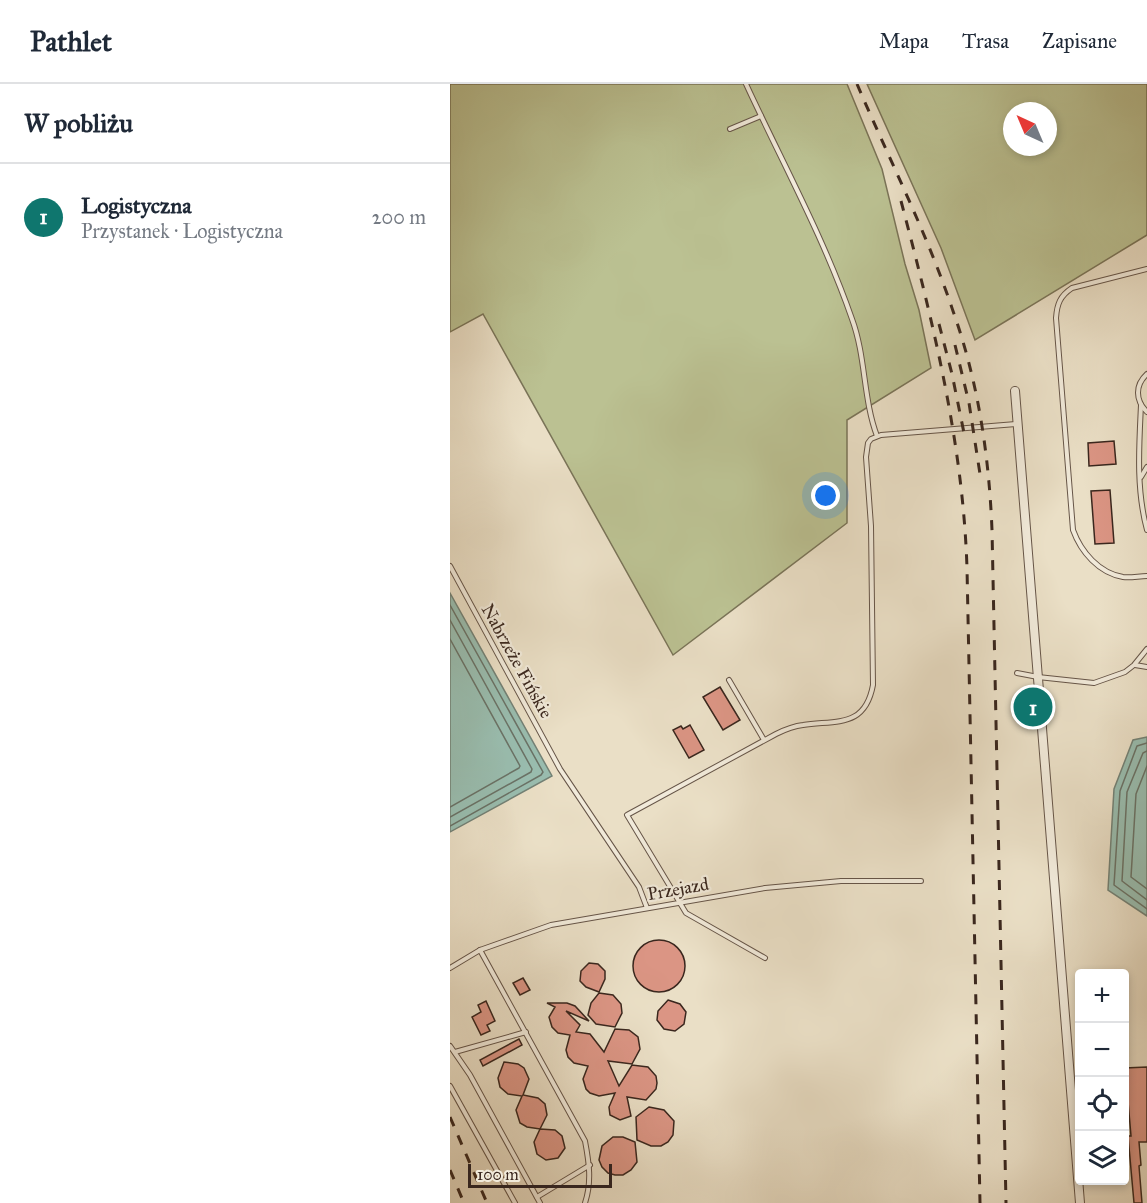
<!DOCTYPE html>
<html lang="pl">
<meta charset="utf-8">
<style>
body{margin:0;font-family:"IM FELL Great Primer",serif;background:#f6f6f7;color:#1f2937}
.controls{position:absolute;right:18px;bottom:18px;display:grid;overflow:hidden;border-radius:6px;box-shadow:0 3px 9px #0003}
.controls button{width:54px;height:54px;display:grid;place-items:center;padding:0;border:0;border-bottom:2px solid #e0e1e3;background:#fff;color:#1f2937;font:30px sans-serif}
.compass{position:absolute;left:553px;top:18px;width:54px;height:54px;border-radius:50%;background:#fff;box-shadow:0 3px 9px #0003;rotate:316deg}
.scale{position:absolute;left:18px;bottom:15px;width:144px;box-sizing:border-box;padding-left:6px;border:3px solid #3a271e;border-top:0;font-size:16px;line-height:21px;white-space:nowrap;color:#3a271e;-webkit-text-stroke:4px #f1eada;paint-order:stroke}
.you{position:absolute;left:376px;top:412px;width:21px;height:21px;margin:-15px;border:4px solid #fff;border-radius:50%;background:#1a73e8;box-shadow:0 0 0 9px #1a73e833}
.badge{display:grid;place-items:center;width:39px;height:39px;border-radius:50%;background:#0f766e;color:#fff;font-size:20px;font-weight:700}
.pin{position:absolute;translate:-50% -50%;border:3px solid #fff;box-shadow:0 2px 6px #0006}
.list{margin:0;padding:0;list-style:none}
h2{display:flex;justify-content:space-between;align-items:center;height:78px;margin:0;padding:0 24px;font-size:26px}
h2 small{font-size:20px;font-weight:400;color:#747a83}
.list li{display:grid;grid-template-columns:39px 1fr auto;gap:18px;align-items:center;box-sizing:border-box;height:108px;padding:0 24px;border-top:2px solid #e0e1e3}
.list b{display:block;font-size:22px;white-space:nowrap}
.list p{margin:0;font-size:20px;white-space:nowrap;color:#747a83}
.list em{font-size:20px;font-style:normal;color:#747a83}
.icon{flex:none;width:33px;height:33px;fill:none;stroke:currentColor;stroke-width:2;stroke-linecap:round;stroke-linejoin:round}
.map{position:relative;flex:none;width:697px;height:1119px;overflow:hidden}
header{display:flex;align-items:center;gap:36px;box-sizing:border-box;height:84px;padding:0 30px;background:#fff;border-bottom:2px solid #e0e1e3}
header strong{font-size:28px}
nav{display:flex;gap:33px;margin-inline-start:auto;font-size:21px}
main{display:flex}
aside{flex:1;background:#fff}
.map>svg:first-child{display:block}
.green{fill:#bbc192;stroke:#7a7458;stroke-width:1.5;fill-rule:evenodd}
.water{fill:#99bdaf;stroke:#738175;stroke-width:1.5}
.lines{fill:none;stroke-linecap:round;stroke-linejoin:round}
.shore{stroke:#6a7266;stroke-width:1.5}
.building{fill:#db9584;stroke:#3a271e;stroke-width:1.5}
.lane-casing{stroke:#665548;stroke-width:6}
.street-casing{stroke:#665548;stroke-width:10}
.lane{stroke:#f1eada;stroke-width:4}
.street{stroke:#f1eada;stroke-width:8}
.rail{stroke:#3a271e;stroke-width:3;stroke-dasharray:10 10;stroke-linecap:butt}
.labels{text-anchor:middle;stroke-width:4.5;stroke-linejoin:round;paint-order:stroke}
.street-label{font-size:18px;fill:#3a271e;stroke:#f1eada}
</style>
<header>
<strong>Pathlet</strong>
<nav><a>Mapa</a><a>Trasa</a><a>Zapisane</a></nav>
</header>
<main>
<aside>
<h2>W pobliżu<small></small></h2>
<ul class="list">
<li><span class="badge">1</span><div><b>Logistyczna</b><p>Przystanek · Logistyczna</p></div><em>200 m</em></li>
</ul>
</aside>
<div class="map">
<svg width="697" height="1119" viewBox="0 0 697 1119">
<rect width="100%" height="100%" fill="#eadfc6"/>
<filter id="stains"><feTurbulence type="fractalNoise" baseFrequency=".00333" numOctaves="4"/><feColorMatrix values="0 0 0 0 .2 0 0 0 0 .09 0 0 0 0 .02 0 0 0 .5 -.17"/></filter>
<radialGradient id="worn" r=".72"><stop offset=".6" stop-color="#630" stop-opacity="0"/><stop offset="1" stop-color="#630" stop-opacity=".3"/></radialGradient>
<g class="green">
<path d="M0,0H397L432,85L455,180L469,226L481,284L397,336V439L223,571L33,230L0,248Z"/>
<path d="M417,0H697V151L525,256L491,164ZM562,27H598V63H562Z"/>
</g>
<g class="water">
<path d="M0,509L102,692L0,748Z"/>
<path d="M697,653V832L658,806L664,705L683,656Z"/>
</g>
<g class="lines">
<g class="shore">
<path d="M0,521L93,688L91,691L0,742"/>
<path d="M0,536L82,685L81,688L0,733"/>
<path d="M0,555L70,682L69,684L0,723"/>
<path d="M697,659L687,662L670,707L664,801L697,825"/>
<path d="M697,667L693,669L677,708L672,797L697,816"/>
<path d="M697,682L686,710L681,793L697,805"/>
</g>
</g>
<g class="building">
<path d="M664,357L666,380L639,382L638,359Z"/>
<path d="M660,406L664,459L645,460L641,407Z"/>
<path d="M270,603L290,636L273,646L253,613Z"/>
<path d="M240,641L254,666L239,674L223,646L231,642L233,645Z"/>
<circle cx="209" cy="882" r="26"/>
<path d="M139,879L148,880L155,887V895L149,908L136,903L130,897L131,887Z"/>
<path d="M73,894L80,906L70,911L63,899Z"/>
<path d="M149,909L163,911L171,920L172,929L165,943L146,940L138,931L141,919Z"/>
<path d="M218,916L230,920L236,928L234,940L225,947L214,945L207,936L208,927Z"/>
<path d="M36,917L45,937L37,941L40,947L31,951L22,933L31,928L28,921Z"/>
<path d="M97,919H117L125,922L139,937L116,927L130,941L126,948L140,950L154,968L165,945L179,946L188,953L190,965L182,980L158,977L169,1002L182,981L198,983L206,992L207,999L206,1005L196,1016L177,1013L181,1032L170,1036L160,1031L159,1023L165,1009L149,1012L140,1009L136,1005L133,995L138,982L124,979L118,973L116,966L120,951L108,949L102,943L99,933L105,923Z"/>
<path d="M69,955L72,961L33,982L30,976Z"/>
<path d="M54,978L68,980L74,984L79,995L73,1011L88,1014L95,1020L97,1031L90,1045L77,1043L70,1039L66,1026L72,1012L58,1010L50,1003L48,994Z"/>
<path d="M697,983V1058H689L691,1081L689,1082L692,1119H684L678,1052H681L677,1006H675V984Z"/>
<path d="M199,1023L214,1026L224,1037L223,1051L218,1058L211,1062H201L187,1056L186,1033Z"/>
<path d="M90,1045L105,1046L112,1052L115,1064L108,1074L96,1076L87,1070L84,1058Z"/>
<path d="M163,1053H173L185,1058L187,1078L181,1086L173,1091H165L158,1089L152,1083L149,1076L152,1062Z"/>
</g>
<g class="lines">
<g class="lane-casing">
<g id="lane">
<path d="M296,0C332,78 374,154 402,235C416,273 413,315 427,352"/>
<path d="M280,45L311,32"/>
<path d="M697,185L622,204C610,212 607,220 606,234L623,446C631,468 649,489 673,493C681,494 689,492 697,492"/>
<path d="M697,290C685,301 685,316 697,328"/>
<path d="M691,321C689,363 686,405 697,446"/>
<path d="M691,393L697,383"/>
<path d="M0,482L110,685L189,803L197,824"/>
<path d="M685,581L697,583"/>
<path d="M567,589L588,593L644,599L675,588L684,581L697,565"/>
<path d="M279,596L314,656"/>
<path d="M30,866L135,1057C139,1078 142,1098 135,1119"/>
<path d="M315,874L236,829L177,731L326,650C334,646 343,642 353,641C387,636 415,644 423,601L421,442L416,373L418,359L421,355L431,351L566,340"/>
<path d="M0,884L30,866L101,841L315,804L391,797H471"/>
<path d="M0,962L20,991L90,1119"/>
<path d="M5,968L76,948"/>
<path d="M0,1002L65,1119"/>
<path d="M87,1113L140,1081"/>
</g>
</g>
<g class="street-casing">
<path id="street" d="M565,307L630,1119"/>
</g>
<use href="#lane" class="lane"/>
<use href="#street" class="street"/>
<g class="rail">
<path d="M407,0C439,75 477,149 503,227C528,297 539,371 542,446L556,1119"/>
<path d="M451,117C483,238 513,359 517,484L530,1119"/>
<path d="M489,240L502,290L514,349"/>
<path d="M505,261L519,319L530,390"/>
<path d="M0,1033L37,1119"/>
<path d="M0,1086L14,1119"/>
</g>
</g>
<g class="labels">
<g class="street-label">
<text transform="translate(67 577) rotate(61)" y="6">Nabrzeże Fińskie</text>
<text transform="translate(228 805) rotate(-10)" y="6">Przejazd</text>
</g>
</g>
<rect width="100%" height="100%" filter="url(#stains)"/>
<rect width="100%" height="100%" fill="url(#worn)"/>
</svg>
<div class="controls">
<button>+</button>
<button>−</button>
<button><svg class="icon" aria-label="locate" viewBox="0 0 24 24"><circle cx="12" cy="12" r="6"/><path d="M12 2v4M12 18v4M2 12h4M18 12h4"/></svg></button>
<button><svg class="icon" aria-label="layers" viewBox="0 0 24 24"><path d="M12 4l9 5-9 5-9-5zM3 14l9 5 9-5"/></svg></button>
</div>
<svg class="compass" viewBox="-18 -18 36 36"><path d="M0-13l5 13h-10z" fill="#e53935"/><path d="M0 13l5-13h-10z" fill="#747a83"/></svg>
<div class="scale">100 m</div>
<div class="you"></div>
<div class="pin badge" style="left:583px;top:623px">1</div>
</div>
</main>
